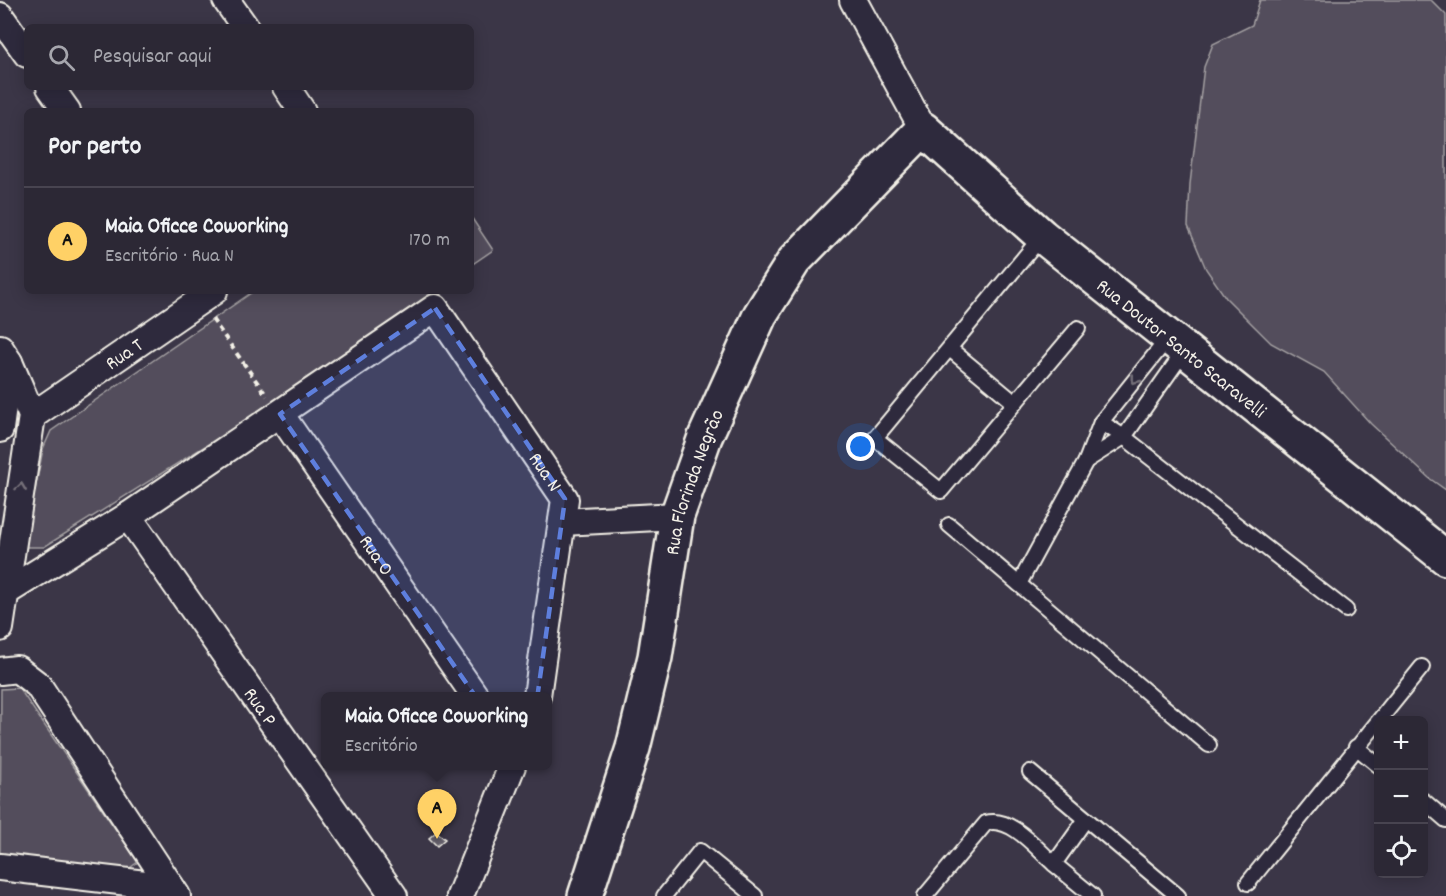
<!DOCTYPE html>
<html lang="pt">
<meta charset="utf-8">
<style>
body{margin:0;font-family:Dekko,sans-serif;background:#383441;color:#f1f3f6}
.controls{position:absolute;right:18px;bottom:18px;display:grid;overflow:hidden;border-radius:9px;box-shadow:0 3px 15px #0003}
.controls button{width:54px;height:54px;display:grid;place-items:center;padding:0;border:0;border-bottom:2px solid #484450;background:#2c2835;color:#f1f3f6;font:30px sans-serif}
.you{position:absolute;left:861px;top:447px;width:21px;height:21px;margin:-15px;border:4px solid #fff;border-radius:50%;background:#1a73e8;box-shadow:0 0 0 9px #1a73e833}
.badge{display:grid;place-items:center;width:39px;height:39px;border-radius:50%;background:#ffd166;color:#111;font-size:20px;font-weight:700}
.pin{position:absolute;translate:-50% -50px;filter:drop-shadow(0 2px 3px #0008)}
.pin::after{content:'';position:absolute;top:32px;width:21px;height:18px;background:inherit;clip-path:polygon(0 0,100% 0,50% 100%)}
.popup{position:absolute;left:321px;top:692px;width:231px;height:78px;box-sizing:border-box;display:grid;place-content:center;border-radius:9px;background:#2c2835;filter:drop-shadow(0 2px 4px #0005);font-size:20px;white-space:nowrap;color:#a6a6ad}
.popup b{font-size:22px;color:#f1f3f6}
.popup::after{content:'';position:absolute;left:50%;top:100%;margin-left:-12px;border:12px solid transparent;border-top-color:#2c2835}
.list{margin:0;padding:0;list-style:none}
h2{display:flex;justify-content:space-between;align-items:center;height:78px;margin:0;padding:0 24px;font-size:26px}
h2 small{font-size:20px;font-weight:400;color:#a6a6ad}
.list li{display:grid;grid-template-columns:39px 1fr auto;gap:18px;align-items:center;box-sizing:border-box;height:108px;padding:0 24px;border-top:2px solid #484450}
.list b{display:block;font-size:22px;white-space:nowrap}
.list p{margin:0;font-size:20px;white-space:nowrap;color:#a6a6ad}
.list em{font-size:20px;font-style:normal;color:#a6a6ad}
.icon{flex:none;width:33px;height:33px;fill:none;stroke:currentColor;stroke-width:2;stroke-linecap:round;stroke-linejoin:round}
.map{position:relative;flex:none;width:1446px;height:896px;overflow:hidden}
.search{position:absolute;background:#2c2835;box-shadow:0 3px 15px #0003;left:24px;top:24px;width:450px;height:66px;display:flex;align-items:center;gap:15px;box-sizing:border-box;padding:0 21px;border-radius:9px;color:#a6a6ad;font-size:22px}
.panel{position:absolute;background:#2c2835;box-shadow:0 3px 15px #0003;left:24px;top:108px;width:450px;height:186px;border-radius:9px}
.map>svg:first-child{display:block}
.green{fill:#534e5c;stroke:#a4a0a2;stroke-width:1.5}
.building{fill:#65616c;stroke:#f4f1e8;stroke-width:1.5}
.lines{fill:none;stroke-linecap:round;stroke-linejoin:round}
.service-casing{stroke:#f4f1e8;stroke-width:18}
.minor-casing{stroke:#f4f1e8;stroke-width:30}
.tertiary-casing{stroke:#f4f1e8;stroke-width:38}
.path{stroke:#f4f1e8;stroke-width:4;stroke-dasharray:6 4.5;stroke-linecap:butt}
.service{stroke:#2f2a3d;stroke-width:14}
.minor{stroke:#2f2a3d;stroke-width:26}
.tertiary{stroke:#2f2a3d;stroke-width:33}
.oneway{stroke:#747079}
.marked{fill:#5e7fdd;fill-opacity:0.2;stroke:#5e7fdd;stroke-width:4.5;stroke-dasharray:12 8;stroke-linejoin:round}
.labels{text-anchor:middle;stroke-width:4.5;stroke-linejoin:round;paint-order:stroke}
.street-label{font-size:20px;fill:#f4f1e8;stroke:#2f2a3d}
</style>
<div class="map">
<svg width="1446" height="896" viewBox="0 0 1446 896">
<rect width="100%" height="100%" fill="#3b3647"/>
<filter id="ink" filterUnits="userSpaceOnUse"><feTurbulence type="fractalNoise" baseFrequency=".0167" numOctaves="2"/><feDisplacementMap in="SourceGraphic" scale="12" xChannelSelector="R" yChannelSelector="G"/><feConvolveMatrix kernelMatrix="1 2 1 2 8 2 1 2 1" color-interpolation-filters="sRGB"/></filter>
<g filter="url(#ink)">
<g class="green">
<path d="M1260,0H1431L1446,15V490L1429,478L1371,424L1324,372L1271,343L1226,298L1206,269L1188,226L1190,184L1204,67L1213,44L1252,25Z"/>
<path d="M471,217L493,250L471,265Z"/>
<path d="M254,291H434L272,404L44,547H24L43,449L51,431Z"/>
<path d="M19,688L138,862L128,869L0,853L1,689Z"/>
</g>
<path class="building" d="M436,832L445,839L437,846L429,838Z"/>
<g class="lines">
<g class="service-casing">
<g id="service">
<path d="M1042,236L875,438L941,491L1078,328"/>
<path d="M950,349L1015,403"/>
<path d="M1101,422L1124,437L1346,610"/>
<path d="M1086,461L1124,437L1185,350"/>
<path d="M949,525L1209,745"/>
<path d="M1019,584L1086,461L1101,422L1169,337"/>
<path d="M1356,747L1378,765"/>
<path d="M1030,772L1178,896"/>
<path d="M1424,801L1446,820"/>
<path d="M1086,819L1054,864L1093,896"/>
<path d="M1248,883L1422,667"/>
<path d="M664,896L700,851L755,896"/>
<path d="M925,896L986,823C1011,816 1036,848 1054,864"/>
</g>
</g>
<g class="minor-casing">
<g id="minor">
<path d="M226,0L245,27"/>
<path d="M853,0L923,129"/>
<path d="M0,16L27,54"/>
<path d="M50,87L67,111"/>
<path d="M286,87L302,111"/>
<path d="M0,348L9,362L32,416L0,628"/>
<path id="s1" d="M280,414L475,696"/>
<path id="s2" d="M32,416L214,291"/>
<path d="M0,429L9,362"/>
<path id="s3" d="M128,516L394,896"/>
<path d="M562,522L677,516"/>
<path id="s4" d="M6,592L128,516L435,308L565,499L537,696"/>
<path d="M0,671L17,669L38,685L177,896"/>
<path d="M0,867L171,887"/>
<path d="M460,896L512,766"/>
</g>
</g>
<g class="tertiary-casing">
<g id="tertiary">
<path id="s5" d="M585,896L633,748L655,657L677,516L705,437L760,315L794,261L923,129L1042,236L1446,558"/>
</g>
</g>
<path class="path" d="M212,319L267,396"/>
<use href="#service" class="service"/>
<use href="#minor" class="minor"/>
<use href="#tertiary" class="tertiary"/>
</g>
<defs><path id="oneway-chevron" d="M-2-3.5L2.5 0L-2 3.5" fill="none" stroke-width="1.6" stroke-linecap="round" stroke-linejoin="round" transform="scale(1.5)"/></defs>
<g class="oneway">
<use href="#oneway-chevron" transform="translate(1135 380) rotate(129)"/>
<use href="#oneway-chevron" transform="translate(21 487) rotate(-82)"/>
</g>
</g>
<path class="marked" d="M435,308L565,499L537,699L516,755L280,414Z"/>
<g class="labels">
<g class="street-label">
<text dy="7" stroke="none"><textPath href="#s5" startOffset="1197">Rua Doutor Santo Scaravelli</textPath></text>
<text dy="7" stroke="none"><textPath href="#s2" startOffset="111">Rua T</textPath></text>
<text dy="7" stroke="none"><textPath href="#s4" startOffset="712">Rua N</textPath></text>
<text dy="7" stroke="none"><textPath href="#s5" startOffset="429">Rua Florinda Negrão</textPath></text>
<text dy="7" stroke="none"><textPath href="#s1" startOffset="171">Rua O</textPath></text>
<text dy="7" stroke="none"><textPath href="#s3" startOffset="232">Rua P</textPath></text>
</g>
</g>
</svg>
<div class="controls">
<button>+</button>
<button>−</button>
<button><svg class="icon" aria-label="locate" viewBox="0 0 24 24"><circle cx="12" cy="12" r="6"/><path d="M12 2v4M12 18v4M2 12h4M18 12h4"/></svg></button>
</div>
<div class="you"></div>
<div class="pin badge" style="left:437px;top:839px">A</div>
<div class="popup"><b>Maia Oficce Coworking</b>Escritório</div>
<div class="search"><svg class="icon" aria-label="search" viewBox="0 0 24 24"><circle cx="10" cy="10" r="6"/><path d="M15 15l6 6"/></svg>Pesquisar aqui</div>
<section class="panel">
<h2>Por perto<small></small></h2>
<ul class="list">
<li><span class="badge">A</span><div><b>Maia Oficce Coworking</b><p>Escritório · Rua N</p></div><em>170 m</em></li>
</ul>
</section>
</div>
